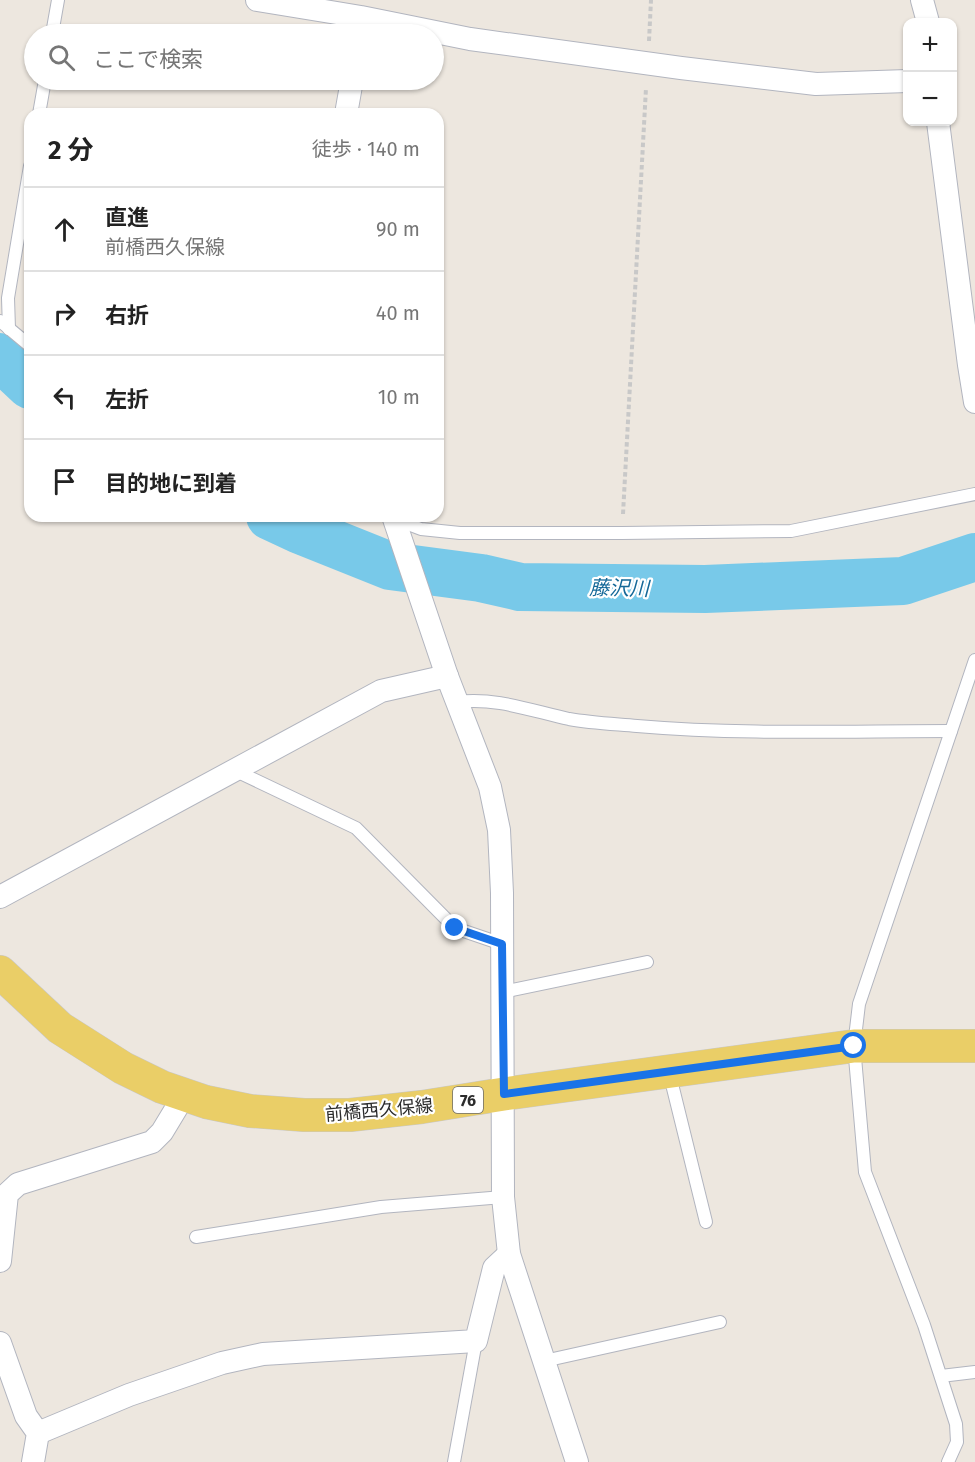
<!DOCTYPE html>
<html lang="ja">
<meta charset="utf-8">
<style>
body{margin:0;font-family:"Fira Sans","Noto Sans JP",sans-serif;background:#f6f6f6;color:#222}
.controls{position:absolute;right:18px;top:18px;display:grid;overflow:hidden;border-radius:12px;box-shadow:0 2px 4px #0004}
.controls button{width:54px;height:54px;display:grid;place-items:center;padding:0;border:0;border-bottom:2px solid #e0e0e0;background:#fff;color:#222;font:30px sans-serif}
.stop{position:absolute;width:18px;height:18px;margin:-14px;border:4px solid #1a73e8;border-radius:50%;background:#fff}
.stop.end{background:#1a73e8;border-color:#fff;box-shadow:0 2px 6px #0008}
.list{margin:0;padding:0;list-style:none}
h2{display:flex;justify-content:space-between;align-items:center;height:78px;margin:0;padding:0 24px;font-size:26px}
h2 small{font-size:20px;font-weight:400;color:#767676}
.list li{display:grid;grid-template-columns:39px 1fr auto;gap:18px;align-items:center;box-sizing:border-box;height:84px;padding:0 24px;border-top:2px solid #e0e0e0}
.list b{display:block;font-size:22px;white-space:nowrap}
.list p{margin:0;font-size:20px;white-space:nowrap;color:#767676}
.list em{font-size:20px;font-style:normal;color:#767676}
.icon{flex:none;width:33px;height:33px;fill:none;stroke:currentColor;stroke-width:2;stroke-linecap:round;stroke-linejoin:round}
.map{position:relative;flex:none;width:975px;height:1462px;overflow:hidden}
.search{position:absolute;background:#fff;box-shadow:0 2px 4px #0004;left:24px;top:24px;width:420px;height:66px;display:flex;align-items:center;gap:15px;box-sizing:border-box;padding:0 21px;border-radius:33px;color:#767676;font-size:22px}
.panel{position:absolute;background:#fff;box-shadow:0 2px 4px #0004;left:24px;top:108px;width:420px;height:414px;border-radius:18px}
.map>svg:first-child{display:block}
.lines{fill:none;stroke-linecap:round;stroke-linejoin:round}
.river{stroke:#78c9e9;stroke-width:48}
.service-casing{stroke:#b2b5bf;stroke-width:14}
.minor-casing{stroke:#b2b5bf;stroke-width:24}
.primary-casing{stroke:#c8c8c8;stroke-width:34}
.path{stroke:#c8c8c8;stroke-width:4;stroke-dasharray:4.5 3;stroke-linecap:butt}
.service{stroke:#fff;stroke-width:12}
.minor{stroke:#fff;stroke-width:22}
.primary{stroke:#eace67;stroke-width:33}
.route{stroke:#1a73e8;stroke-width:8}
.labels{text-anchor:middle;stroke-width:4.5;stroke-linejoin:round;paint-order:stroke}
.shield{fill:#fff;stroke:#6b6b6b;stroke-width:1.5}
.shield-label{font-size:16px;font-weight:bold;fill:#2c2c2c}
.street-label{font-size:18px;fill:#2c2c2c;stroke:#fff}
.water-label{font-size:20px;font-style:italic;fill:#146898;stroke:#fff}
</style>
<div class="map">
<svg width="975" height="1462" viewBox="0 0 975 1462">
<rect width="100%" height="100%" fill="#ede7df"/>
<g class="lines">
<g class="river">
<path d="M0,357L30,385"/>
<path d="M270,516L300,530L390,566L481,578L520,587L705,589L903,581L975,557"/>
</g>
<g class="service-casing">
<g id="service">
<path d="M52,34L58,0"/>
<path d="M39,114L45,80"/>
<path d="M0,321L30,346"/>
<path d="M9,329L8,298L30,166"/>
<path d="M392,518L421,529L460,533H622L791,531L975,494"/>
<path d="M457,702C496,697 532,711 569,719C591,723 615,724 637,726C741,735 846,731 951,731"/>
<path d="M234,770L356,828L455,928L502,944"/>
<path d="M503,992L647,962"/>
<path d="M669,1072L706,1222"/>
<path d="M196,1237L381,1207L503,1197"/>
<path d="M544,1361L720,1322"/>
<path d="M941,1376L975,1372"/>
<path d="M454,1462L476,1341"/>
<path d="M948,1462L957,1442L956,1424L924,1325L865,1172L854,1046L859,1004L975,660"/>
</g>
</g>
<g class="minor-casing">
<g id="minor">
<path d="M257,0L361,17L470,39L681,68L816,84L908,81"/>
<path d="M922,0L928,22"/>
<path d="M346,114L352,80"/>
<path d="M938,122L969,365L975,402"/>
<path d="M393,516L447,676L490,787L499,830L502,893L503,1197L509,1254L577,1462"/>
<path d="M0,897L381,691L447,676"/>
<path d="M0,1261L7,1194L18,1184L152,1142L162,1132L185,1094"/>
<path d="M0,1343L26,1416L38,1433L33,1462"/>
<path d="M38,1433L129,1395L222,1363L263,1354L476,1341L494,1268L509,1254"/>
</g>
</g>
<g class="primary-casing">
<path id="primary" d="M0,972L60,1028L123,1068L162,1087L206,1102L250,1111L304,1115H350L422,1107L504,1094L854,1046H975"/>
</g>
<g class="path">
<path d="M649,41L651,0"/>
<path d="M623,514L646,88"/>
</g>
<use href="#service" class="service"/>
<use href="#minor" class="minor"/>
<use href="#primary" class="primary"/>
</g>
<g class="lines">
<path class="route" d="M455,928L502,944L504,1094L854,1046"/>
</g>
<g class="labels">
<rect class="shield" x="453" y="1087" width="30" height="26" rx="4.5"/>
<g class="shield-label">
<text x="468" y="1106">76</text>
</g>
<g class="street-label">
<text transform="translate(379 1110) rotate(-5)" y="6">前橋西久保線</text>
</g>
<g class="water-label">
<text transform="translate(619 588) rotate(1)" y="7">藤沢川</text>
</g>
</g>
</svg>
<div class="controls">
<button>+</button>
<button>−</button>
</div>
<div class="stop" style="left:854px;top:1046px"></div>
<div class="stop end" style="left:455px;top:928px"></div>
<div class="search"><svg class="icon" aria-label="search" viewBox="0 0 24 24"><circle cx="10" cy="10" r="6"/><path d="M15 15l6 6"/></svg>ここで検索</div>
<section class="panel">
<h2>2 分<small>徒歩 · 140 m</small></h2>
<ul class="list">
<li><svg class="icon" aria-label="ahead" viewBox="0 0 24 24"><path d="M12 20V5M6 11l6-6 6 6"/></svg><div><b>直進</b><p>前橋西久保線</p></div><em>90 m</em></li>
<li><svg class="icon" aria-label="right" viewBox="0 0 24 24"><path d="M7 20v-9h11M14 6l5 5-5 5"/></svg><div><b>右折</b></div><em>40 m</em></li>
<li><svg class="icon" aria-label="left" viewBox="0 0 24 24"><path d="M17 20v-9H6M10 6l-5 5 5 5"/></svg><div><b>左折</b></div><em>10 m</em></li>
<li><svg class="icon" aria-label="arrive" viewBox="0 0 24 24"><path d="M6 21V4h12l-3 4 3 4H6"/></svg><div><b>目的地に到着</b></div></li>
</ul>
</section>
</div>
